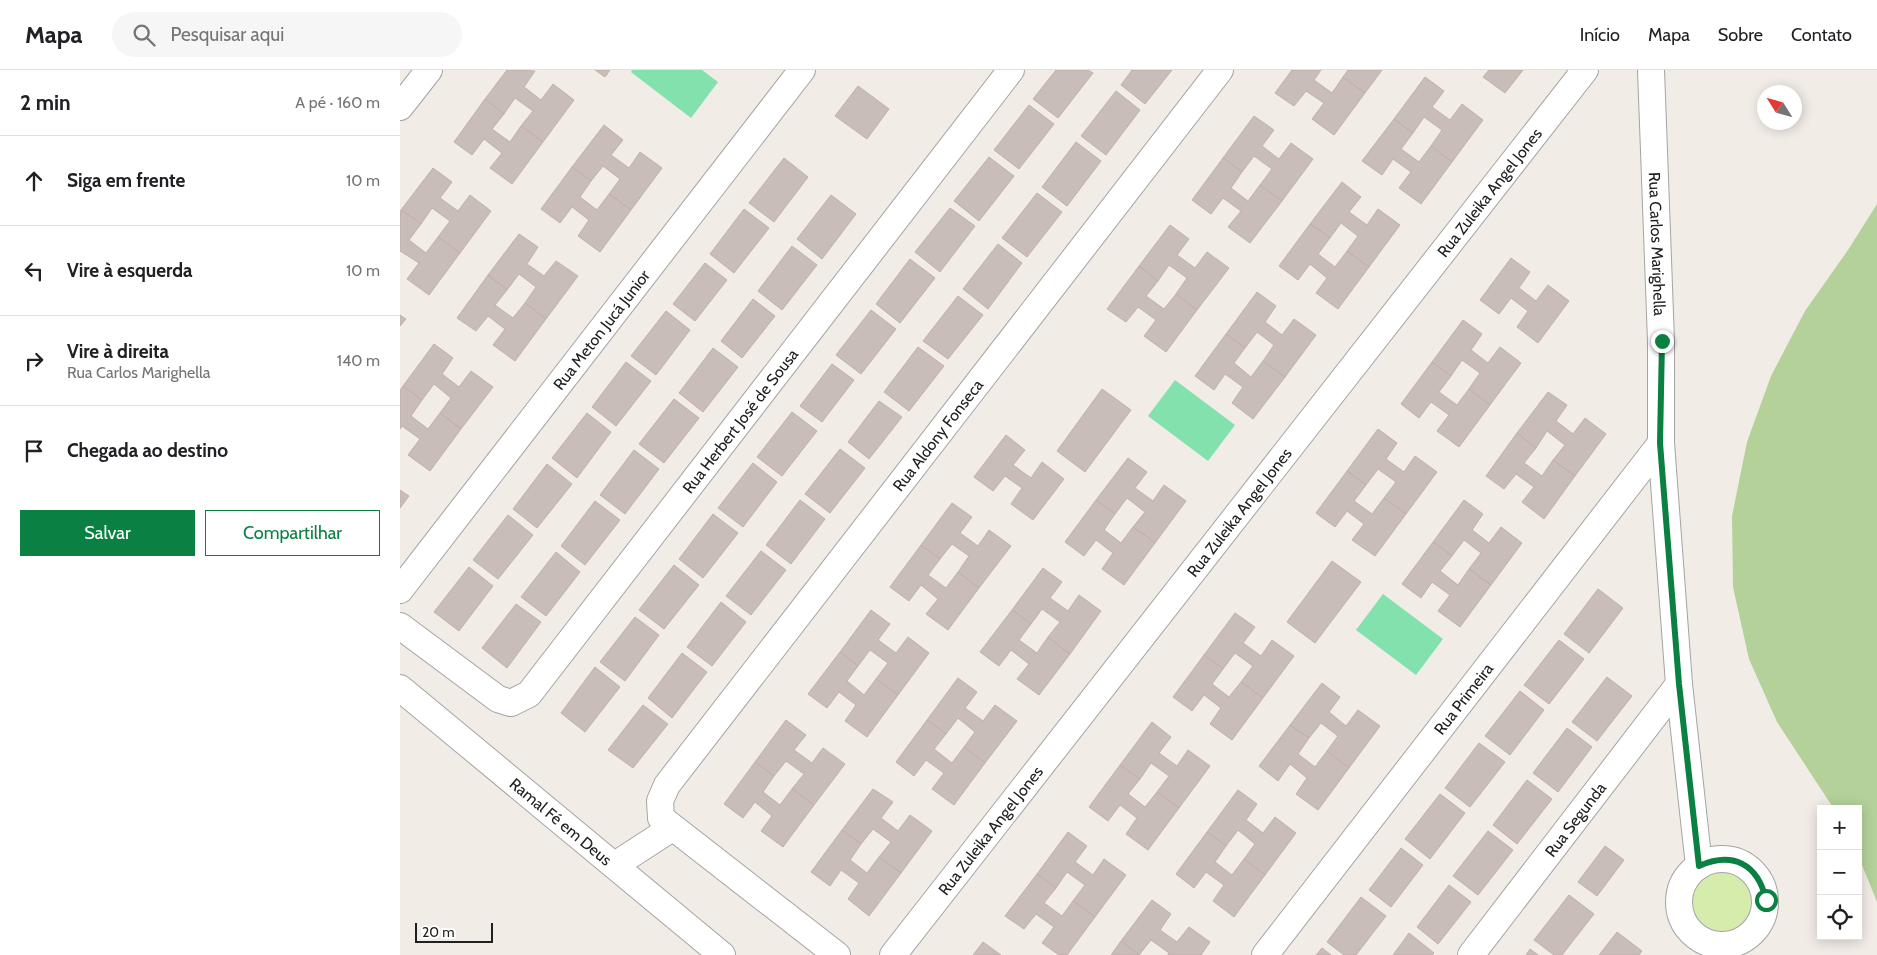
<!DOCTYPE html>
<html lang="pt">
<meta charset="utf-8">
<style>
body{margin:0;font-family:Cabin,sans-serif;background:#f6f6f6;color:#202124}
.controls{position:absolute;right:15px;bottom:15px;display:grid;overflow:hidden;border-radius:0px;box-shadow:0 2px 12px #0003}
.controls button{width:45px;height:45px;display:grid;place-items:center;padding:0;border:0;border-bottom:1px solid #e0e0e0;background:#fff;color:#202124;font:25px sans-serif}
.compass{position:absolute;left:1357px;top:15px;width:45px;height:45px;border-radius:50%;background:#fff;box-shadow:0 2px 12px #0003;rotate:307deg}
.scale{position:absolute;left:15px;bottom:12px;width:78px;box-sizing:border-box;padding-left:5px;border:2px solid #202020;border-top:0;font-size:14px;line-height:18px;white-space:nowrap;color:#202020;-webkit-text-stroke:4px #fff;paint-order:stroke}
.stop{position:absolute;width:15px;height:15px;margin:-11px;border:4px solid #0b8043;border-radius:50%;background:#fff}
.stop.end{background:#0b8043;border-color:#fff;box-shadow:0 1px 5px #0008}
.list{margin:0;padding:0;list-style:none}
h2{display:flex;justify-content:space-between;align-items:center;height:65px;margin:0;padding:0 20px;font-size:21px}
h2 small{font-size:16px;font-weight:400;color:#757577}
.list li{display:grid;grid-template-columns:32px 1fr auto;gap:15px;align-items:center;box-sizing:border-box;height:90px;padding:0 20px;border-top:1px solid #e0e0e0}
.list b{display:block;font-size:19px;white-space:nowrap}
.list p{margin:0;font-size:16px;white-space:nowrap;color:#757577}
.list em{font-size:16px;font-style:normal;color:#757577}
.actions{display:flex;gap:10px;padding:15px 20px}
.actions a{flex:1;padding:11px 0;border:1px solid #0b8043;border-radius:0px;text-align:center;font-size:18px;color:#0b8043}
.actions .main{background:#0b8043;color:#fff}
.icon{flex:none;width:28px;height:28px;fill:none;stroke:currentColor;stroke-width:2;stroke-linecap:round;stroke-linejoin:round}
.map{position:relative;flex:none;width:1477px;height:885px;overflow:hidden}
header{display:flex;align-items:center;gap:30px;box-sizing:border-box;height:70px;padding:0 25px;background:#fff;border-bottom:1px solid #e0e0e0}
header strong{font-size:24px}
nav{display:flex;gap:28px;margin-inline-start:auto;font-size:18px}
.search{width:350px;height:45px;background:#f6f6f6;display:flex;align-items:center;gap:12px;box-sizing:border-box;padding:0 18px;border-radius:28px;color:#757577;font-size:19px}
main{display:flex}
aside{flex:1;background:#fff}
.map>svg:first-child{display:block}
.grass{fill:#d6ecac}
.forest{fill:#b4d19a}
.pitch{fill:#83e1ad}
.building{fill:#c9bdb9;stroke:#c3afa8}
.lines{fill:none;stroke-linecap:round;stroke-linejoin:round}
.street-casing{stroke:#a4a4a4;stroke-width:28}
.street{stroke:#fff;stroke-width:26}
.route{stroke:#0b8043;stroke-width:6}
.labels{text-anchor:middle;stroke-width:4.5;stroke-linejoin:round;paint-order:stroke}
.street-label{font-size:16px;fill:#202020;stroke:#fff}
</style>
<header>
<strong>Mapa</strong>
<div class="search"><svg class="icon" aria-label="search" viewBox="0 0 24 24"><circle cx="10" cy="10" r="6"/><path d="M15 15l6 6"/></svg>Pesquisar aqui</div>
<nav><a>Início</a><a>Mapa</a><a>Sobre</a><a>Contato</a></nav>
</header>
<main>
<aside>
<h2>2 min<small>A pé · 160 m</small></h2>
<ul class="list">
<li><svg class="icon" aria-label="ahead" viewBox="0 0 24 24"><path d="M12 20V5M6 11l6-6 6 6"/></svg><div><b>Siga em frente</b></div><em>10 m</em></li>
<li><svg class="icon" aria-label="left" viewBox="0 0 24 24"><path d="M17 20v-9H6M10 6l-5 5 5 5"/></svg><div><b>Vire à esquerda</b></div><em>10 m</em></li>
<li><svg class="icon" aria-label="right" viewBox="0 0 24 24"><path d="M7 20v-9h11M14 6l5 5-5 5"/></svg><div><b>Vire à direita</b><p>Rua Carlos Marighella</p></div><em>140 m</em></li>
<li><svg class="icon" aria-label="arrive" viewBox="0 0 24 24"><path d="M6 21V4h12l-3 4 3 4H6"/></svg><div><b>Chegada ao destino</b></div></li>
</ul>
<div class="actions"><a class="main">Salvar</a><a>Compartilhar</a></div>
</aside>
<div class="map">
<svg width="1477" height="885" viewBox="0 0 1477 885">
<rect width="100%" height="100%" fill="#f1ece6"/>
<circle class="grass" cx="1323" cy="832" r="33"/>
<path class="forest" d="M1477,134V832L1458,785V739H1434L1377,652L1349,589L1333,517L1332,446L1347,372L1371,306L1405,241L1448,180Z"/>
<g class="pitch">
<path d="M232,0H302L318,12L291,48L231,2Z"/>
<path d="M775,310L835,355L808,391L748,346Z"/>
<path d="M983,524L1043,569L1016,605L956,560Z"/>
</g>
<g class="building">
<path d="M107,0L135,1L124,17L141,30L153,14L174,30L143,72L121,56L133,41L115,28L104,44L85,29Z"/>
<path d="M195,0H210L205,7Z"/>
<path d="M656,0H688L693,3L658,48L633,29Z"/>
<path d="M732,0H772L745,34L721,15Z"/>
<path d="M892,0H921L914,10L932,23L943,7L965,23L934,65L912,49L924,33L906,21L894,36L875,23Z"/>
<path d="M948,0H982L965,23L943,7Z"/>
<path d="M1089,0H1123L1105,23L1083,7Z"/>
<path d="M1025,7L1044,21L1032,37L1050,50L1062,34L1083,50L1052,92L1031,76L1042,60L1024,47L1013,63L994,49Z"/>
<path d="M458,16L489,39L467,69L435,46Z"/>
<path d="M716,21L740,40L706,85L681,66Z"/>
<path d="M85,29L104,44L92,59L110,72L121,56L143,72L112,114L90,98L102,83L84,69L72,85L54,72Z"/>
<path d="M629,35L654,54L619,99L594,80Z"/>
<path d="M854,46L874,60L862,76L879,89L891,73L913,89L882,131L860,115L872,99L854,86L842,102L823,88Z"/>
<path d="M994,49L1013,63L1001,79L1019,92L1031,76L1052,92L1021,134L999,118L1011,102L993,89L982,105L962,91Z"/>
<path d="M204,55L223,70L211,85L229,98L240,82L262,98L231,140L209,124L220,109L203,96L191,111L172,97Z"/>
<path d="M676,72L701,91L667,136L642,117Z"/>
<path d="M589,87L614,106L579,151L554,131Z"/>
<path d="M384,88L408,107L374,152L349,133Z"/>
<path d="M823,88L842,102L831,118L848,131L860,115L882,131L850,173L828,157L841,141L823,128L811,144L792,130Z"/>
<path d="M172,97L191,111L180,127L197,140L209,124L231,140L200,182L178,166L189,150L172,137L160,153L141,139Z"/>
<path d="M33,98L52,112L40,128L58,141L70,125L91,141L60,183L38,167L50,151L32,138L21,154L1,140Z"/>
<path d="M942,112L961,127L949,142L967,155L978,139L1000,155L969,197L947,181L958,166L941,153L930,168L910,154Z"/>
<path d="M637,123L662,142L627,187L602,168Z"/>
<path d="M431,125L456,144L422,189L397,169Z"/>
<path d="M550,138L575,156L540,202L515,182Z"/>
<path d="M344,139L369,158L334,203L310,184Z"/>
<path d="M1,140L21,154L9,170L26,183L38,167L60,183L29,225L7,209L19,193L0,181V142Z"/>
<path d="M910,154L930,168L918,184L935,197L947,181L969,197L938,239L916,223L927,208L910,194L898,210L879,196Z"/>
<path d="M770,155L789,169L777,185L795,198L807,182L829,198L797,240L776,224L787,208L769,195L758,211L739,196Z"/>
<path d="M119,164L138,177L127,194L144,206L156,191L178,206L146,249L125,233L136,217L119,204L107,220L88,205Z"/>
<path d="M598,174L622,193L588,239L563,219Z"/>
<path d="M392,176L417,195L382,240L358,221Z"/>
<path d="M1111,188L1130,202L1119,218L1136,231L1148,215L1169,231L1138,273L1117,257L1128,241L1111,228L1099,244L1080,230Z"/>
<path d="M510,189L535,208L500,253L476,234Z"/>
<path d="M305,193L327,210L295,251L273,234Z"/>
<path d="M739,196L758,211L746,226L764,239L776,224L797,240L766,282L744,266L756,250L738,237L726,252L707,239Z"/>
<path d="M88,205L107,220L95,235L113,248L125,233L146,249L115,291L93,275L105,259L88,246L76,261L57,248Z"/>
<path d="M857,222L876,236L865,252L882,265L894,249L916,265L885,307L863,291L874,275L857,262L845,278L826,264Z"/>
<path d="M558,226L583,245L548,289L523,271Z"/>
<path d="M353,229L375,246L342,288L321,271Z"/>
<path d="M471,240L496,259L461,304L436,285Z"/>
<path d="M266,241L290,260L256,305L231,286Z"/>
<path d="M0,245L6,249L0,256Z"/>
<path d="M1063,250L1082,264L1071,280L1088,293L1100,277L1121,293L1090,335L1069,319L1080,303L1062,290L1051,306L1032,292Z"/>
<path d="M826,264L845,278L834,293L851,307L863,291L885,307L853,349L832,333L843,317L825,304L814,320L795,306Z"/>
<path d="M34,274L53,288L42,304L59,317L71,301L93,317L61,359L40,343L51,328L34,314L22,330L3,316Z"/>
<path d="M518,277L544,296L509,341L484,322Z"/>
<path d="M313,278L338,297L303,342L279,323Z"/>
<path d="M226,292L251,311L216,356L192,337Z"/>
<path d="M1032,292L1051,306L1039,322L1057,335L1069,319L1090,335L1059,377L1037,361L1049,345L1031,332L1019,348L1001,334Z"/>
<path d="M432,294L454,310L422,352L400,336Z"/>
<path d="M3,316L22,330L11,346L28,359L40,343L61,359L30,401L8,385L20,369L2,356L0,359V320Z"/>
<path d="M702,319L731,340L685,402L657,381Z"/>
<path d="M1148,322L1167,335L1156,351L1173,364L1185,348L1206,364L1175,406L1153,390L1165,375L1147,361L1136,378L1117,363Z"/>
<path d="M274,329L299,348L264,393L239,374Z"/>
<path d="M479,331L502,347L469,389L448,372Z"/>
<path d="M392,342L417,361L382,406L357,387Z"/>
<path d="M187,343L211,362L177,408L152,388Z"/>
<path d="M978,359L997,373L986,389L1004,402L1015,386L1037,402L1006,444L984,428L996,412L978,399L966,415L947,401Z"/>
<path d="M1117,363L1136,378L1124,393L1142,406L1153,390L1175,406L1144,449L1122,432L1134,417L1116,404L1104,419L1086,406Z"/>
<path d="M606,365L625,380L613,395L631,408L642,392L664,409L633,450L611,434L622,418L605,406L593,421L574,407Z"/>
<path d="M440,379L465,398L430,443L405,424Z"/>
<path d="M234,380L259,399L225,444L200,425Z"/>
<path d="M728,388L747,402L735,418L753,431L764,415L786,431L755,473L733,457L745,442L727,428L715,444L696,430Z"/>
<path d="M353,393L377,412L343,457L318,438Z"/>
<path d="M147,394L172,414L137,458L113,439Z"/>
<path d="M947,401L966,415L954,431L972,444L984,428L1006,444L975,486L952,470L964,454L947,441L935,457L916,443Z"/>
<path d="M0,420L9,426L0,438Z"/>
<path d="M400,430L425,449L391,494L366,475Z"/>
<path d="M696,430L715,444L704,460L721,473L733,457L755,473L724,515L702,499L713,483L696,470L684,486L665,472Z"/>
<path d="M1064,430L1083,444L1072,460L1089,473L1101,457L1122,473L1091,515L1069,499L1081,483L1064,470L1052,486L1033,472Z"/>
<path d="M195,431L220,450L185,495L161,476Z"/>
<path d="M552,433L572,447L560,463L578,476L589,460L611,476L579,518L558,502L569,486L552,474L540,489L521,475Z"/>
<path d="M313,444L338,463L303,508L279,489Z"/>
<path d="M108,445L133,465L98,509L73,490Z"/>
<path d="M1033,472L1052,486L1040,501L1058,515L1069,499L1091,515L1060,557L1038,541L1050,525L1032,512L1021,528L1002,514Z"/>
<path d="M521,475L540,489L528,505L546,518L558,502L579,518L548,560L526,544L538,529L521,515L509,531L490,517Z"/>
<path d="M361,481L386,500L351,545L326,526Z"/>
<path d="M156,482L180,502L146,546L121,527Z"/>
<path d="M932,491L961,512L915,573L887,552Z"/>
<path d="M274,495L299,515L264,559L239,540Z"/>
<path d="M69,497L93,516L59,561L34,542Z"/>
<path d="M643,498L662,512L650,528L668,541L679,525L701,541L670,584L648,567L660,552L642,539L631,554L612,540Z"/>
<path d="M1198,519L1223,538L1189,583L1164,564Z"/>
<path d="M321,532L346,552L312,596L287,577Z"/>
<path d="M116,534L141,552L107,598L82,578Z"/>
<path d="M471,540L490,554L478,570L496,583L508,567L529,583L498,625L476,609L488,593L470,580L458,596L440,582Z"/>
<path d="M612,540L631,554L619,570L637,583L648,567L670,584L639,625L617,609L629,594L611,580L599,596L580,582Z"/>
<path d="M835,543L855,557L843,573L861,586L872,570L894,586L863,628L841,612L853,596L835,583L823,599L804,585Z"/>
<path d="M235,547L259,565L225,611L200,592Z"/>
<path d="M1159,570L1184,589L1149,634L1124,615Z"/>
<path d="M440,582L458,596L447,611L464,625L476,609L498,625L467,667L445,651L456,635L439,622L427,638L408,624Z"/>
<path d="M282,583L307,602L272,648L248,628Z"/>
<path d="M804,585L823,599L812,614L829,627L841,612L863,628L832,670L810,654L821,638L804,625L792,641L773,627Z"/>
<path d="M195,597L220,617L185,662L161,643Z"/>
<path d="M1207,607L1232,626L1197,671L1172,652Z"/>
<path d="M558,608L577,622L565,638L583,651L595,635L617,651L585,693L564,677L575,662L558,648L546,664L527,650Z"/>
<path d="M922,613L940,627L929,642L946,656L958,640L980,656L949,698L927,681L938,666L921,653L909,668L890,655Z"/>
<path d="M1120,621L1144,640L1110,685L1085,666Z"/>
<path d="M243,635L268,654L233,698L208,680Z"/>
<path d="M386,650L406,665L394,680L412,693L423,678L445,694L414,735L392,719L404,704L386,691L374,706L355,692Z"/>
<path d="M527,650L546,664L534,679L552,693L564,677L585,693L554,735L532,719L544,703L526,690L514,706L496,692Z"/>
<path d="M752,652L771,667L759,683L777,696L788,680L810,696L779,738L757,722L769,706L751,693L740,709L720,695Z"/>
<path d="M890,655L909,668L898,684L915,697L927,681L949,698L918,740L896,724L907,708L890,694L878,711L859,696Z"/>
<path d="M1167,658L1192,677L1158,722L1133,703Z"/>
<path d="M1079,673L1105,692L1070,737L1045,718Z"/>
<path d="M355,692L374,706L363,722L380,735L392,719L414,735L383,777L361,761L372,746L355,732L343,748L324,734Z"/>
<path d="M720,695L740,709L728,724L745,737L757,722L779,738L748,780L726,764L737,748L720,735L708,751L689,737Z"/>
<path d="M1127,710L1152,729L1117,774L1093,755Z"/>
<path d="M473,719L493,732L481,748L498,761L510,745L532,761L501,803L479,787L491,772L473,759L461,774L442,760Z"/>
<path d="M838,720L857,734L846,750L863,763L875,747L896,763L865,805L844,789L855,774L838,760L826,776L807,762Z"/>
<path d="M1040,724L1065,743L1030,789L1005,769Z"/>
<path d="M442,760L461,774L450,790L467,803L479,787L501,803L469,846L448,829L459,813L441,800L430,816L411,802Z"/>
<path d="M1088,761L1113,780L1078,825L1053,806Z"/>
<path d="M668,762L687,776L675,792L693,805L704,789L726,805L695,847L673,831L685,815L667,802L656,818L637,804Z"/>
<path d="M807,762L826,776L815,792L832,805L844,789L865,805L834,847L813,831L824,815L806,802L794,818L776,804Z"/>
<path d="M1205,776L1224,790L1197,826L1178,812Z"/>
<path d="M1001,778L1023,795L991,837L969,820Z"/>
<path d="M637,804L656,818L644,833L662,846L673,831L695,847L667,885H659L642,873L654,857L636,844L624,859L605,846Z"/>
<path d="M1049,815L1071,832L1038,874L1017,857Z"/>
<path d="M1169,825L1194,844L1162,885H1154L1134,870Z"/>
<path d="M961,827L986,846L956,885H944L927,872Z"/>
<path d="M752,830L771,844L760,860L777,872L789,857L810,872L801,885H768L769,883L751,870L739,885L721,871Z"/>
<path d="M1217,862L1242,881L1239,885H1199Z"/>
<path d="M1009,863L1034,883L1032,885H993Z"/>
<path d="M721,871L739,885H711Z"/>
<path d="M583,872L601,885H573Z"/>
<path d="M922,878L931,885H916Z"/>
<path d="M1130,879L1138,885H1126Z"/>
</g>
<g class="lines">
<g class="street-casing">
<g id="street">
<path id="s1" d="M1251,0L1261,271V373L1279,614L1299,796"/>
<path d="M0,37L29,0"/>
<path id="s2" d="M0,520L402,0"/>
<path id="s3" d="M0,556L98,629L111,633L129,624L611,0"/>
<path id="s4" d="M0,618L322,885"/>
<circle cx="1322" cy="832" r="43"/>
<path d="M215,795L272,758"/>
<path id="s5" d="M437,885L261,748L260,731L267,715L820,0"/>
<path id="s6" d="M493,885L1185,0"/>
<path id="s7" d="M865,885L1261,373"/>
<path id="s8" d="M1071,885L1279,614"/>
</g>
</g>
<use href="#street" class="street"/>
</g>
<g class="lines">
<path class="route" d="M1262,271L1260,373L1279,614L1299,796C1333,781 1358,794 1366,830"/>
</g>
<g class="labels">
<g class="street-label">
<text dy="6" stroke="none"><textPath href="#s6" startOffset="968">Rua Zuleika Angel Jones</textPath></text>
<text dy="6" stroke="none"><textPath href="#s1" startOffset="174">Rua Carlos Marighella</textPath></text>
<text dy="6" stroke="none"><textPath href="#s2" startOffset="329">Rua Meton Jucá Junior</textPath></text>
<text dy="6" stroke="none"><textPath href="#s3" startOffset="501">Rua Herbert José de Sousa</textPath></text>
<text dy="6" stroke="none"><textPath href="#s5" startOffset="700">Rua Aldony Fonseca</textPath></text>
<text dy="6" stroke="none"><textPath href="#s6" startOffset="562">Rua Zuleika Angel Jones</textPath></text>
<text dy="6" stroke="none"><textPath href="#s7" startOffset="324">Rua Primeira</textPath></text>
<text dy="6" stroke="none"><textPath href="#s8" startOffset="171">Rua Segunda</textPath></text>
<text dy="6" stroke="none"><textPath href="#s4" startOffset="209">Ramal Fé em Deus</textPath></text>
<text dy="6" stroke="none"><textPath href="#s6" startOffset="158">Rua Zuleika Angel Jones</textPath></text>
</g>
</g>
</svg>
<div class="controls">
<button>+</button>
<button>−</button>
<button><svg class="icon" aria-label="locate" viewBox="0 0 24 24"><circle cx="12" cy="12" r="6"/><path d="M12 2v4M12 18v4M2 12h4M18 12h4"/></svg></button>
</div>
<svg class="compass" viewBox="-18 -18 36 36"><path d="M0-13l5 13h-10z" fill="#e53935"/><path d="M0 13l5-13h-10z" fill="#757577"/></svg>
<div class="scale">20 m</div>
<div class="stop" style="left:1366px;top:830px"></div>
<div class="stop end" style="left:1262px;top:271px"></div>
</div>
</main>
